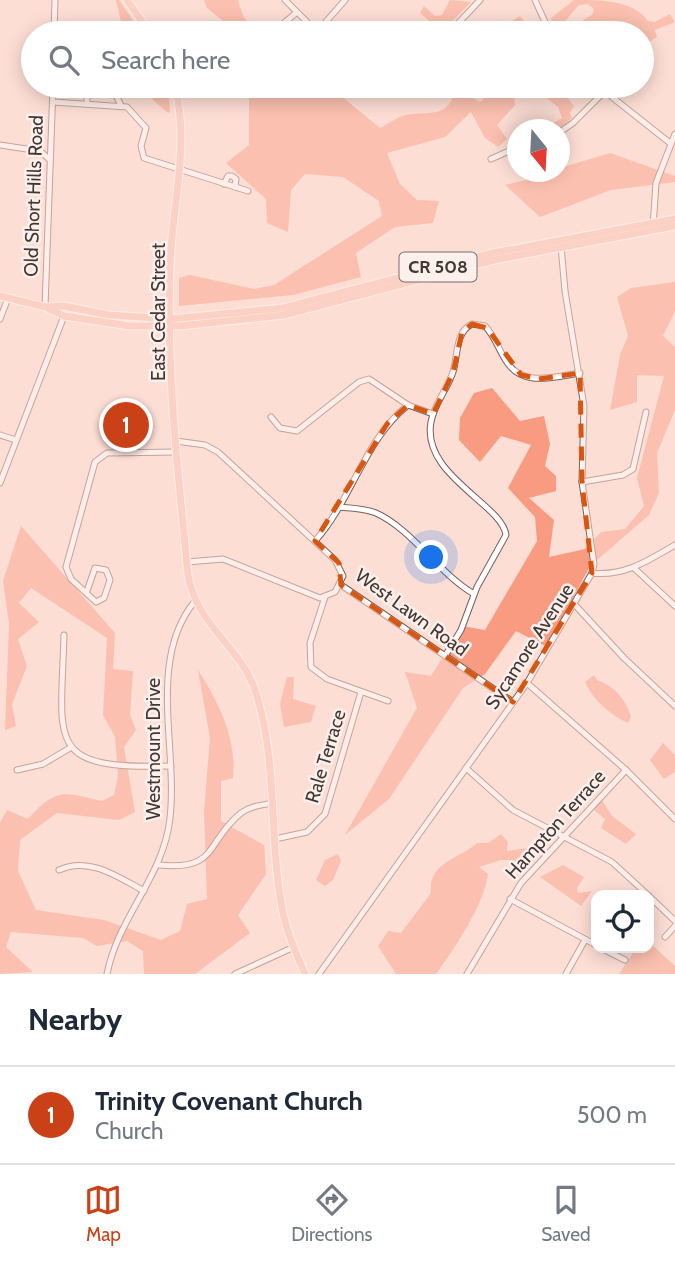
<!DOCTYPE html>
<style>
body{margin:0;font-family:Cabin,sans-serif;background:#f6f6f7;color:#1f2937}
.controls{position:absolute;right:21px;bottom:21px;display:grid;overflow:hidden;border-radius:14px;box-shadow:0 4px 18px #0003}
.controls button{width:63px;height:63px;display:grid;place-items:center;padding:0;border:0;border-bottom:2px solid #e0e1e3;background:#fff;color:#1f2937;font:35px sans-serif}
.compass{position:absolute;left:507px;top:119px;width:63px;height:63px;border-radius:50%;background:#fff;box-shadow:0 4px 18px #0003;rotate:162deg}
.you{position:absolute;left:432px;top:558px;width:24px;height:24px;margin:-18px;border:5px solid #fff;border-radius:50%;background:#1a73e8;box-shadow:0 0 0 10px #1a73e833}
.badge{display:grid;place-items:center;width:46px;height:46px;border-radius:50%;background:#ca4117;color:#fff;font-size:23px;font-weight:700}
.pin{position:absolute;translate:-50% -50%;border:4px solid #fff;box-shadow:0 2px 7px #0006}
.list{margin:0;padding:0;list-style:none}
h2{display:flex;justify-content:space-between;align-items:center;height:91px;margin:0;padding:0 28px;font-size:30px}
h2 small{font-size:23px;font-weight:400;color:#747a83}
.list li{display:grid;grid-template-columns:46px 1fr auto;gap:21px;align-items:center;box-sizing:border-box;height:98px;padding:0 28px;border-top:2px solid #e0e1e3}
.list b{display:block;font-size:26px;white-space:nowrap}
.list p{margin:0;font-size:23px;white-space:nowrap;color:#747a83}
.list em{font-size:23px;font-style:normal;color:#747a83}
.icon{flex:none;width:38px;height:38px;fill:none;stroke:currentColor;stroke-width:2;stroke-linecap:round;stroke-linejoin:round}
.map{position:relative;flex:none;width:675px;height:974px;overflow:hidden}
.search{position:absolute;background:#fff;box-shadow:0 4px 18px #0003;left:21px;right:21px;top:21px;height:77px;display:flex;align-items:center;gap:18px;box-sizing:border-box;padding:0 24px;border-radius:38px;color:#747a83;font-size:26px}
.sheet{height:189px;background:#fff}
nav{display:flex;justify-content:space-around;align-items:center;box-sizing:border-box;height:98px;border-top:2px solid #e0e1e3;background:#fff;font-size:19px;color:#747a83}
nav a{display:grid;justify-items:center;gap:4px}
nav .on{color:#ca4117}
.map>svg:first-child{display:block}
.forest{fill:#f89b81}
.lines{fill:none;stroke-linecap:round;stroke-linejoin:round}
.minor-casing{stroke:#7a5f58;stroke-width:7}
.major-casing{stroke:#fff;stroke-width:9}
.minor{stroke:#fff;stroke-width:5}
.major{stroke:#fbc2b2;stroke-width:7}
.marked{fill:none;stroke:#d85610;stroke-width:5;stroke-dasharray:14 9;stroke-linejoin:round}
.labels{text-anchor:middle;stroke-width:5;stroke-linejoin:round;paint-order:stroke}
.shield{fill:#fcf0ec;stroke:#7a6e6b;stroke-width:2}
.shield-label{font-size:18px;font-weight:bold;fill:#433734}
.street-label{font-size:19px;fill:#433734;stroke:#fcf0ec}
</style>
<div class="map">
<svg width="675" height="974" viewBox="0 0 675 974">
<rect width="100%" height="100%" fill="#fdded5"/>
<g class="forest">
<path d="M116,0H119L142,33H126L129,30L126,21L121,22Z"/>
<path d="M204,0H238L243,16L256,33H238L207,8Z"/>
<path d="M450,0L471,2L442,32L420,13L424,6L435,16L442,15Z"/>
<path d="M574,0C602,0 633,0 648,21L655,22L670,14L675,22L655,30L657,37L642,46V33H580L583,20L592,15L594,9L588,4L579,5L558,29L552,26L551,18Z"/>
<path d="M520,16L524,21L515,29L516,33H496L499,22L512,21Z"/>
<path d="M137,86H168L170,112L168,113Z"/>
<path d="M249,86H329L380,128C388,124 397,117 406,115C431,110 448,120 456,88L480,102L497,86H521L514,96L515,105L497,125L507,139L498,147L485,138L471,112L445,137L387,153L400,184L417,200L439,201L433,223L395,227L356,253L361,277L293,295L179,306V278L190,275L254,289L274,285L382,216L379,201L343,177L305,174L291,190L288,232L267,223L266,199L226,163L249,145Z"/>
<path d="M532,86L549,91L558,86L574,106L570,113L572,118C563,128 556,129 543,129L562,118L558,107Z"/>
<path d="M610,153L675,176V182L611,190L540,217L505,185L560,172V168Z"/>
<path d="M675,282V311L663,336L675,347V410L657,453L659,493L649,515L590,566L547,647L516,631L485,674L463,688L389,799L345,835L417,708L405,672L431,676L462,626L485,630L537,541L535,517L508,488L531,445L501,436L480,462L459,440L460,418L474,393L492,388L520,421L544,416L550,444L545,466L556,476V491L529,498L554,520L549,557L585,549L601,532L625,529L644,506L637,478L664,376L637,375V402L610,410L620,355L628,336L617,297L631,288Z"/>
<path d="M21,526L115,633L113,669L133,671L130,715L136,730L124,747L135,812L119,820L57,813L20,840L18,871L36,910L104,920L161,940L180,931L187,904L207,899L204,812L210,738L198,670C219,703 237,739 233,778L221,781V821L264,845L266,874L238,915L250,933L195,974H144L143,951L127,941L97,946L83,938L11,932L6,947L33,972L0,974V823L7,810L28,819C57,787 63,792 102,801L114,795L118,775L115,737L103,715L107,638L31,588L19,603L39,622L18,639L27,666L12,704L16,726L5,730L9,624L3,581Z"/>
<path d="M594,675L597,680C614,686 626,699 631,717L628,723C610,715 593,700 585,682Z"/>
<path d="M287,677H294L293,699L316,706L311,722L284,727L280,704Z"/>
<path d="M663,743L675,755V772L664,779L650,760Z"/>
<path d="M602,800L612,816L636,834L626,844L601,828L605,819L593,809Z"/>
<path d="M501,834L508,842L507,851L529,848L537,857L523,871L512,860H501L479,867L488,874C484,905 455,948 436,974H396L378,946L388,931L401,933L431,893C428,862 458,860 477,843H488Z"/>
<path d="M338,854L341,861L333,880L325,886L316,880L325,860Z"/>
<path d="M563,865L584,877L577,888L578,893L592,891L581,906L540,877Z"/>
<path d="M649,942L675,966V974H619L636,948H649Z"/>
</g>
<g class="lines">
<g class="minor-casing">
<g id="minor">
<path d="M285,0L318,33"/>
<path d="M535,0L550,33"/>
<path d="M317,32L345,0"/>
<path d="M54,33L55,0"/>
<path d="M272,33L296,13"/>
<path d="M449,33L480,0"/>
<path d="M104,86L117,97L121,106"/>
<path d="M598,86L670,143"/>
<path d="M53,102L127,107L146,128L141,146L144,158L248,191"/>
<path d="M87,103V86"/>
<path d="M560,132L573,123L604,92"/>
<path d="M0,145L40,151L50,160"/>
<path d="M491,159L518,147"/>
<path d="M224,184L228,176H232L236,179L235,187"/>
<path d="M653,227L656,183L675,134"/>
<path d="M45,307L53,86"/>
<path d="M0,319L8,298"/>
<path d="M271,417L280,428L297,431L359,382L369,379L408,405L433,414"/>
<path d="M0,435L16,440"/>
<path d="M176,441L205,445L218,452L335,560L343,576L335,592L320,598L223,559L187,562"/>
<path d="M582,482L623,475L633,469L646,412"/>
<path d="M0,483L64,316"/>
<path d="M337,507C350,508 364,508 376,513C412,529 439,574 474,594"/>
<path d="M315,541C352,500 364,440 408,405"/>
<path d="M634,568L675,606"/>
<path d="M592,573C624,577 649,560 675,545"/>
<path d="M341,585L513,702"/>
<path d="M87,591L95,568L106,570L110,580L104,598L96,602L71,579L66,567L95,462L107,453L177,452"/>
<path d="M325,597L310,643L311,667L327,679L388,701"/>
<path d="M575,605L624,658L675,706"/>
<path d="M64,635C61,743 44,770 171,766"/>
<path d="M445,656L461,630L477,587L506,535C502,504 421,475 431,422C434,404 447,390 453,372C458,356 455,332 472,324L485,326C494,335 498,348 505,359C521,388 553,377 580,373"/>
<path d="M527,683L626,770L675,819"/>
<path d="M466,768L513,810L612,862L648,895"/>
<path d="M17,770L43,764L70,748"/>
<path d="M275,839L307,832L325,814L361,692"/>
<path d="M159,865C219,871 205,842 241,813C250,806 262,805 273,803"/>
<path d="M59,870C89,856 118,877 144,891"/>
<path d="M649,896L675,921"/>
<path d="M510,899L596,945"/>
<path d="M665,937L675,926"/>
<path d="M601,948L625,960"/>
<path d="M107,974C118,917 164,876 170,818C178,747 147,659 195,601"/>
<path d="M235,974L294,947"/>
<path d="M319,974L527,683L592,573L594,564L582,482L584,406L565,291L561,246"/>
<path d="M467,974L521,883L626,770"/>
<path d="M566,974L585,940"/>
</g>
</g>
<g class="major-casing">
<g id="major">
<path d="M127,0L150,33"/>
<path d="M175,86C190,146 172,205 170,266C166,369 178,473 188,575C197,626 240,646 255,690C279,763 268,839 283,913C287,934 297,955 305,974"/>
<path d="M0,296L45,307L64,306L109,315L171,319L283,308L493,253L675,219"/>
<path d="M49,309L64,316L130,326H180L284,315L494,260L675,226"/>
</g>
</g>
<use href="#minor" class="minor"/>
<use href="#major" class="major"/>
</g>
<path d="M0 0H675V974H0ZM472,324L487,328L521,375L539,379L580,373L582,482L592,573L513,702L341,585L339,563L315,541L387,424L408,405L433,414L453,373L462,332Z" fill="#fdded5" fill-opacity=".55" fill-rule="evenodd"/>
<path class="marked" d="M472,324L487,328L521,375L539,379L580,373L582,482L592,573L513,702L341,585L339,563L315,541L387,424L408,405L433,414L453,373L462,332Z"/>
<g class="labels">
<rect class="shield" x="399.5" y="252.5" width="77" height="29" rx="5"/>
<g class="shield-label">
<text x="438" y="273">CR 508</text>
</g>
<g class="street-label">
<text transform="translate(33 196) rotate(-88)" y="7">Old Short Hills Road</text>
<text transform="translate(158 312) rotate(-90)" y="7">East Cedar Street</text>
<text transform="translate(412 612) rotate(36)" y="7">West Lawn Road</text>
<text transform="translate(529 646) rotate(-57)" y="7">Sycamore Avenue</text>
<text transform="translate(153 749) rotate(-90)" y="7">Westmount Drive</text>
<text transform="translate(325 756) rotate(-73)" y="7">Rale Terrace</text>
<text transform="translate(555 824) rotate(-48)" y="7">Hampton Terrace</text>
</g>
</g>
</svg>
<div class="controls">
<button><svg class="icon" aria-label="locate" viewBox="0 0 24 24"><circle cx="12" cy="12" r="6"/><path d="M12 2v4M12 18v4M2 12h4M18 12h4"/></svg></button>
</div>
<svg class="compass" viewBox="-18 -18 36 36"><path d="M0-13l5 13h-10z" fill="#e53935"/><path d="M0 13l5-13h-10z" fill="#747a83"/></svg>
<div class="you"></div>
<div class="pin badge" style="left:126px;top:425px">1</div>
<div class="search"><svg class="icon" aria-label="search" viewBox="0 0 24 24"><circle cx="10" cy="10" r="6"/><path d="M15 15l6 6"/></svg>Search here</div>
</div>
<section class="sheet">
<h2>Nearby<small></small></h2>
<ul class="list">
<li><span class="badge">1</span><div><b>Trinity Covenant Church</b><p>Church</p></div><em>500 m</em></li>
</ul>
</section>
<nav>
<a class="on"><svg class="icon" aria-label="map" viewBox="0 0 24 24"><path d="M3 6l6-2 6 2 6-2v14l-6 2-6-2-6 2zM9 4v14M15 6v14"/></svg>Map</a>
<a><svg class="icon" aria-label="directions" viewBox="0 0 24 24"><path d="M12 3l9 9-9 9-9-9zM9 14v-3h6M13 9l2 2-2 2"/></svg>Directions</a>
<a><svg class="icon" aria-label="saved" viewBox="0 0 24 24"><path d="M7 4h10v16l-5-4-5 4z"/></svg>Saved</a>
</nav>
